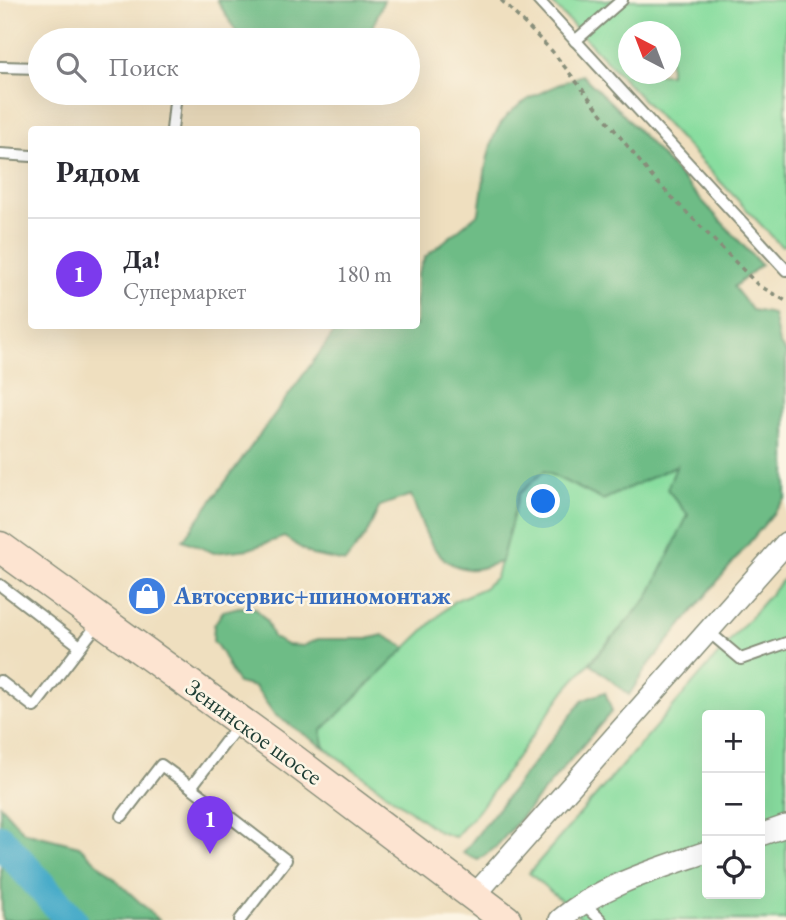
<!DOCTYPE html>
<html lang="ru">
<meta charset="utf-8">
<style>
body{margin:0;font-family:"EB Garamond",serif;background:#f7f7f7;color:#2b2b33}
.controls{position:absolute;right:21px;bottom:21px;display:grid;overflow:hidden;border-radius:7px;box-shadow:0 7px 28px #0002}
.controls button{width:63px;height:63px;display:grid;place-items:center;padding:0;border:0;border-bottom:2px solid #e1e1e2;background:#fff;color:#2b2b33;font:35px sans-serif}
.compass{position:absolute;left:618px;top:21px;width:63px;height:63px;border-radius:50%;background:#fff;box-shadow:0 7px 28px #0002;rotate:318deg}
.you{position:absolute;left:544px;top:502px;width:24px;height:24px;margin:-18px;border:5px solid #fff;border-radius:50%;background:#1a73e8;box-shadow:0 0 0 10px #1a73e833}
.badge{display:grid;place-items:center;width:46px;height:46px;border-radius:50%;background:#7c3aed;color:#fff;font-size:23px;font-weight:700}
.pin{position:absolute;translate:-50% -58px;filter:drop-shadow(0 2px 4px #0008)}
.pin::after{content:'';position:absolute;top:37px;width:24px;height:21px;background:inherit;clip-path:polygon(0 0,100% 0,50% 100%)}
.list{margin:0;padding:0;list-style:none}
h2{display:flex;justify-content:space-between;align-items:center;height:91px;margin:0;padding:0 28px;font-size:30px}
h2 small{font-size:23px;font-weight:400;color:#7c7c81}
.list li{display:grid;grid-template-columns:46px 1fr auto;gap:21px;align-items:center;box-sizing:border-box;height:112px;padding:0 28px;border-top:2px solid #e1e1e2}
.list b{display:block;font-size:26px;white-space:nowrap}
.list p{margin:0;font-size:23px;white-space:nowrap;color:#7c7c81}
.list em{font-size:23px;font-style:normal;color:#7c7c81}
.icon{flex:none;width:38px;height:38px;fill:none;stroke:currentColor;stroke-width:2;stroke-linecap:round;stroke-linejoin:round}
.map{position:relative;flex:none;width:786px;height:920px;overflow:hidden}
.search{position:absolute;background:#fff;box-shadow:0 7px 28px #0002;left:28px;top:28px;width:392px;height:77px;display:flex;align-items:center;gap:18px;box-sizing:border-box;padding:0 24px;border-radius:38px;color:#7c7c81;font-size:26px}
.panel{position:absolute;background:#fff;box-shadow:0 7px 28px #0002;left:28px;top:126px;width:392px;height:203px;border-radius:7px}
.map>svg:first-child{display:block}
.green{fill:#88dd9f;stroke:#548d6a;stroke-width:2;fill-rule:evenodd}
.forest{fill:#6ebc86;stroke:#467c5d;stroke-width:2}
.lines{fill:none;stroke-linecap:round;stroke-linejoin:round}
.river{stroke:#49acc9;stroke-width:32}
.service-casing{stroke:#878e7a;stroke-width:14}
.minor-casing{stroke:#878e7a;stroke-width:24}
.secondary-casing{stroke:#878e7a;stroke-width:33}
.path{stroke:#878e7a;stroke-width:3.5;stroke-dasharray:5 5;stroke-linecap:butt}
.service{stroke:#fff;stroke-width:10}
.minor{stroke:#fff;stroke-width:21}
.secondary{stroke:#fde4d1;stroke-width:30}
.labels{text-anchor:middle;stroke-width:5;stroke-linejoin:round;paint-order:stroke}
.shop-label{font-size:24px;font-weight:bold;fill:#366cbe;stroke:#fcf5e5;text-anchor:start}
.street-label{font-size:24px;fill:#1f3d34;stroke:#fcf5e5}
</style>
<div class="map">
<svg width="786" height="920" viewBox="0 0 786 920">
<rect width="100%" height="100%" fill="#fcf5e5"/>
<filter id="ink" filterUnits="userSpaceOnUse"><feTurbulence type="fractalNoise" baseFrequency=".0143" numOctaves="2"/><feDisplacementMap in="SourceGraphic" scale="14" xChannelSelector="R" yChannelSelector="G"/><feConvolveMatrix kernelMatrix="1 2 1 2 8 2 1 2 1" color-interpolation-filters="sRGB"/></filter>
<filter id="wash" filterUnits="userSpaceOnUse"><feTurbulence type="fractalNoise" baseFrequency=".00686" numOctaves="4" result="noise"/><feDisplacementMap in="SourceGraphic" scale="28" xChannelSelector="R" yChannelSelector="G"/><feGaussianBlur stdDeviation="1.57" result="paint"/><feColorMatrix in="noise" values="0 0 0 0 0 0 0 0 0 0 0 0 0 0 0 0 0 1.4 0 .05"/><feComposite in="paint" operator="in"/></filter>
<g filter="url(#wash)">
<rect width="100%" height="100%" fill="#efdfbf"/>
<g class="green">
<path d="M549,0H786V245L781,246ZM628,32H670V74H628Z"/>
<path d="M678,465L689,514L648,598L566,689L479,810L455,837L439,832L325,748L320,731L454,601L484,588L496,577L519,494L544,471L603,500Z"/>
<path d="M786,576V920H584L529,873ZM707,715H760V894H707Z"/>
</g>
<g class="forest">
<path d="M217,0H384L367,40H330L319,33L241,40Z"/>
<path d="M582,75L622,113L761,265L734,287L752,310L773,314L779,343L786,353V498L647,667L629,695L590,663L648,598L688,515L667,489L677,465L603,500L544,471L519,494L501,562C492,564 478,571 468,569C430,564 423,525 411,495L380,506L366,535L345,562L312,555L284,537L249,549L214,553L183,540L339,326H416L417,275L425,257L479,213C492,119 492,111 582,75Z"/>
<path d="M239,607L255,608L266,620L273,637L287,645L303,646L318,639H367L383,635L406,648L321,731L325,748L275,715L255,687L238,683C227,669 226,654 213,641L214,625L223,611Z"/>
<path d="M605,692L612,711L496,847L478,860L463,853L583,700Z"/>
<path d="M0,805L24,832L79,846L159,920H2Z"/>
</g>
<g class="lines">
<path class="river" d="M0,840L71,920"/>
</g>
</g>
<g filter="url(#ink)">
<g class="lines">
<g class="service-casing">
<g id="service">
<path d="M538,0L786,270"/>
<path d="M575,41L622,0"/>
<path d="M0,67L40,68"/>
<path d="M172,130L176,93"/>
<path d="M0,154L32,156"/>
<path d="M0,585L80,646"/>
<path d="M709,632L741,659L786,643"/>
<path d="M0,681L34,707L100,621"/>
<path d="M239,724L191,787L286,860L240,920"/>
<path d="M122,816L161,765L191,787"/>
<path d="M583,903L601,920"/>
</g>
</g>
<g class="minor-casing">
<g id="minor">
<path d="M760,835L786,826"/>
<path d="M474,896L786,543"/>
<path d="M560,920C601,885 657,869 707,852"/>
</g>
</g>
<g class="secondary-casing">
<path id="secondary" d="M0,547L291,758L506,920"/>
</g>
<path class="path" d="M501,0L552,51L652,177L758,285L786,301"/>
<use href="#service" class="service"/>
<use href="#minor" class="minor"/>
<use href="#secondary" class="secondary"/>
</g>
</g>
<defs>
<g id="shop-disc" transform="scale(2.0125)"><circle r="9.5" fill="#3f7fe0" stroke="#fcf5e5"/><path d="M-5-2.5h2.3a2.7 3.5 0 0 1 5.4 0H5L5.5 6h-11ZM-1.5-2.5h3a1.5 2.3 0 0 0-3 0Z" fill="#fff"/></g>
</defs>
<g fill-rule="evenodd">
<use href="#shop-disc" x="147" y="596"/>
</g>
<g class="labels">
<g class="shop-label">
<text x="174" y="604">Автосервис+шиномонтаж</text>
</g>
<g class="street-label">
<text transform="translate(254 732) rotate(36)" y="8">Зенинское шоссе</text>
</g>
</g>
</svg>
<div class="controls">
<button>+</button>
<button>−</button>
<button><svg class="icon" aria-label="locate" viewBox="0 0 24 24"><circle cx="12" cy="12" r="6"/><path d="M12 2v4M12 18v4M2 12h4M18 12h4"/></svg></button>
</div>
<svg class="compass" viewBox="-18 -18 36 36"><path d="M0-13l5 13h-10z" fill="#e53935"/><path d="M0 13l5-13h-10z" fill="#7c7c81"/></svg>
<div class="you"></div>
<div class="pin badge" style="left:210px;top:854px">1</div>
<div class="search"><svg class="icon" aria-label="search" viewBox="0 0 24 24"><circle cx="10" cy="10" r="6"/><path d="M15 15l6 6"/></svg>Поиск</div>
<section class="panel">
<h2>Рядом<small></small></h2>
<ul class="list">
<li><span class="badge">1</span><div><b>Да!</b><p>Супермаркет</p></div><em>180 m</em></li>
</ul>
</section>
</div>
